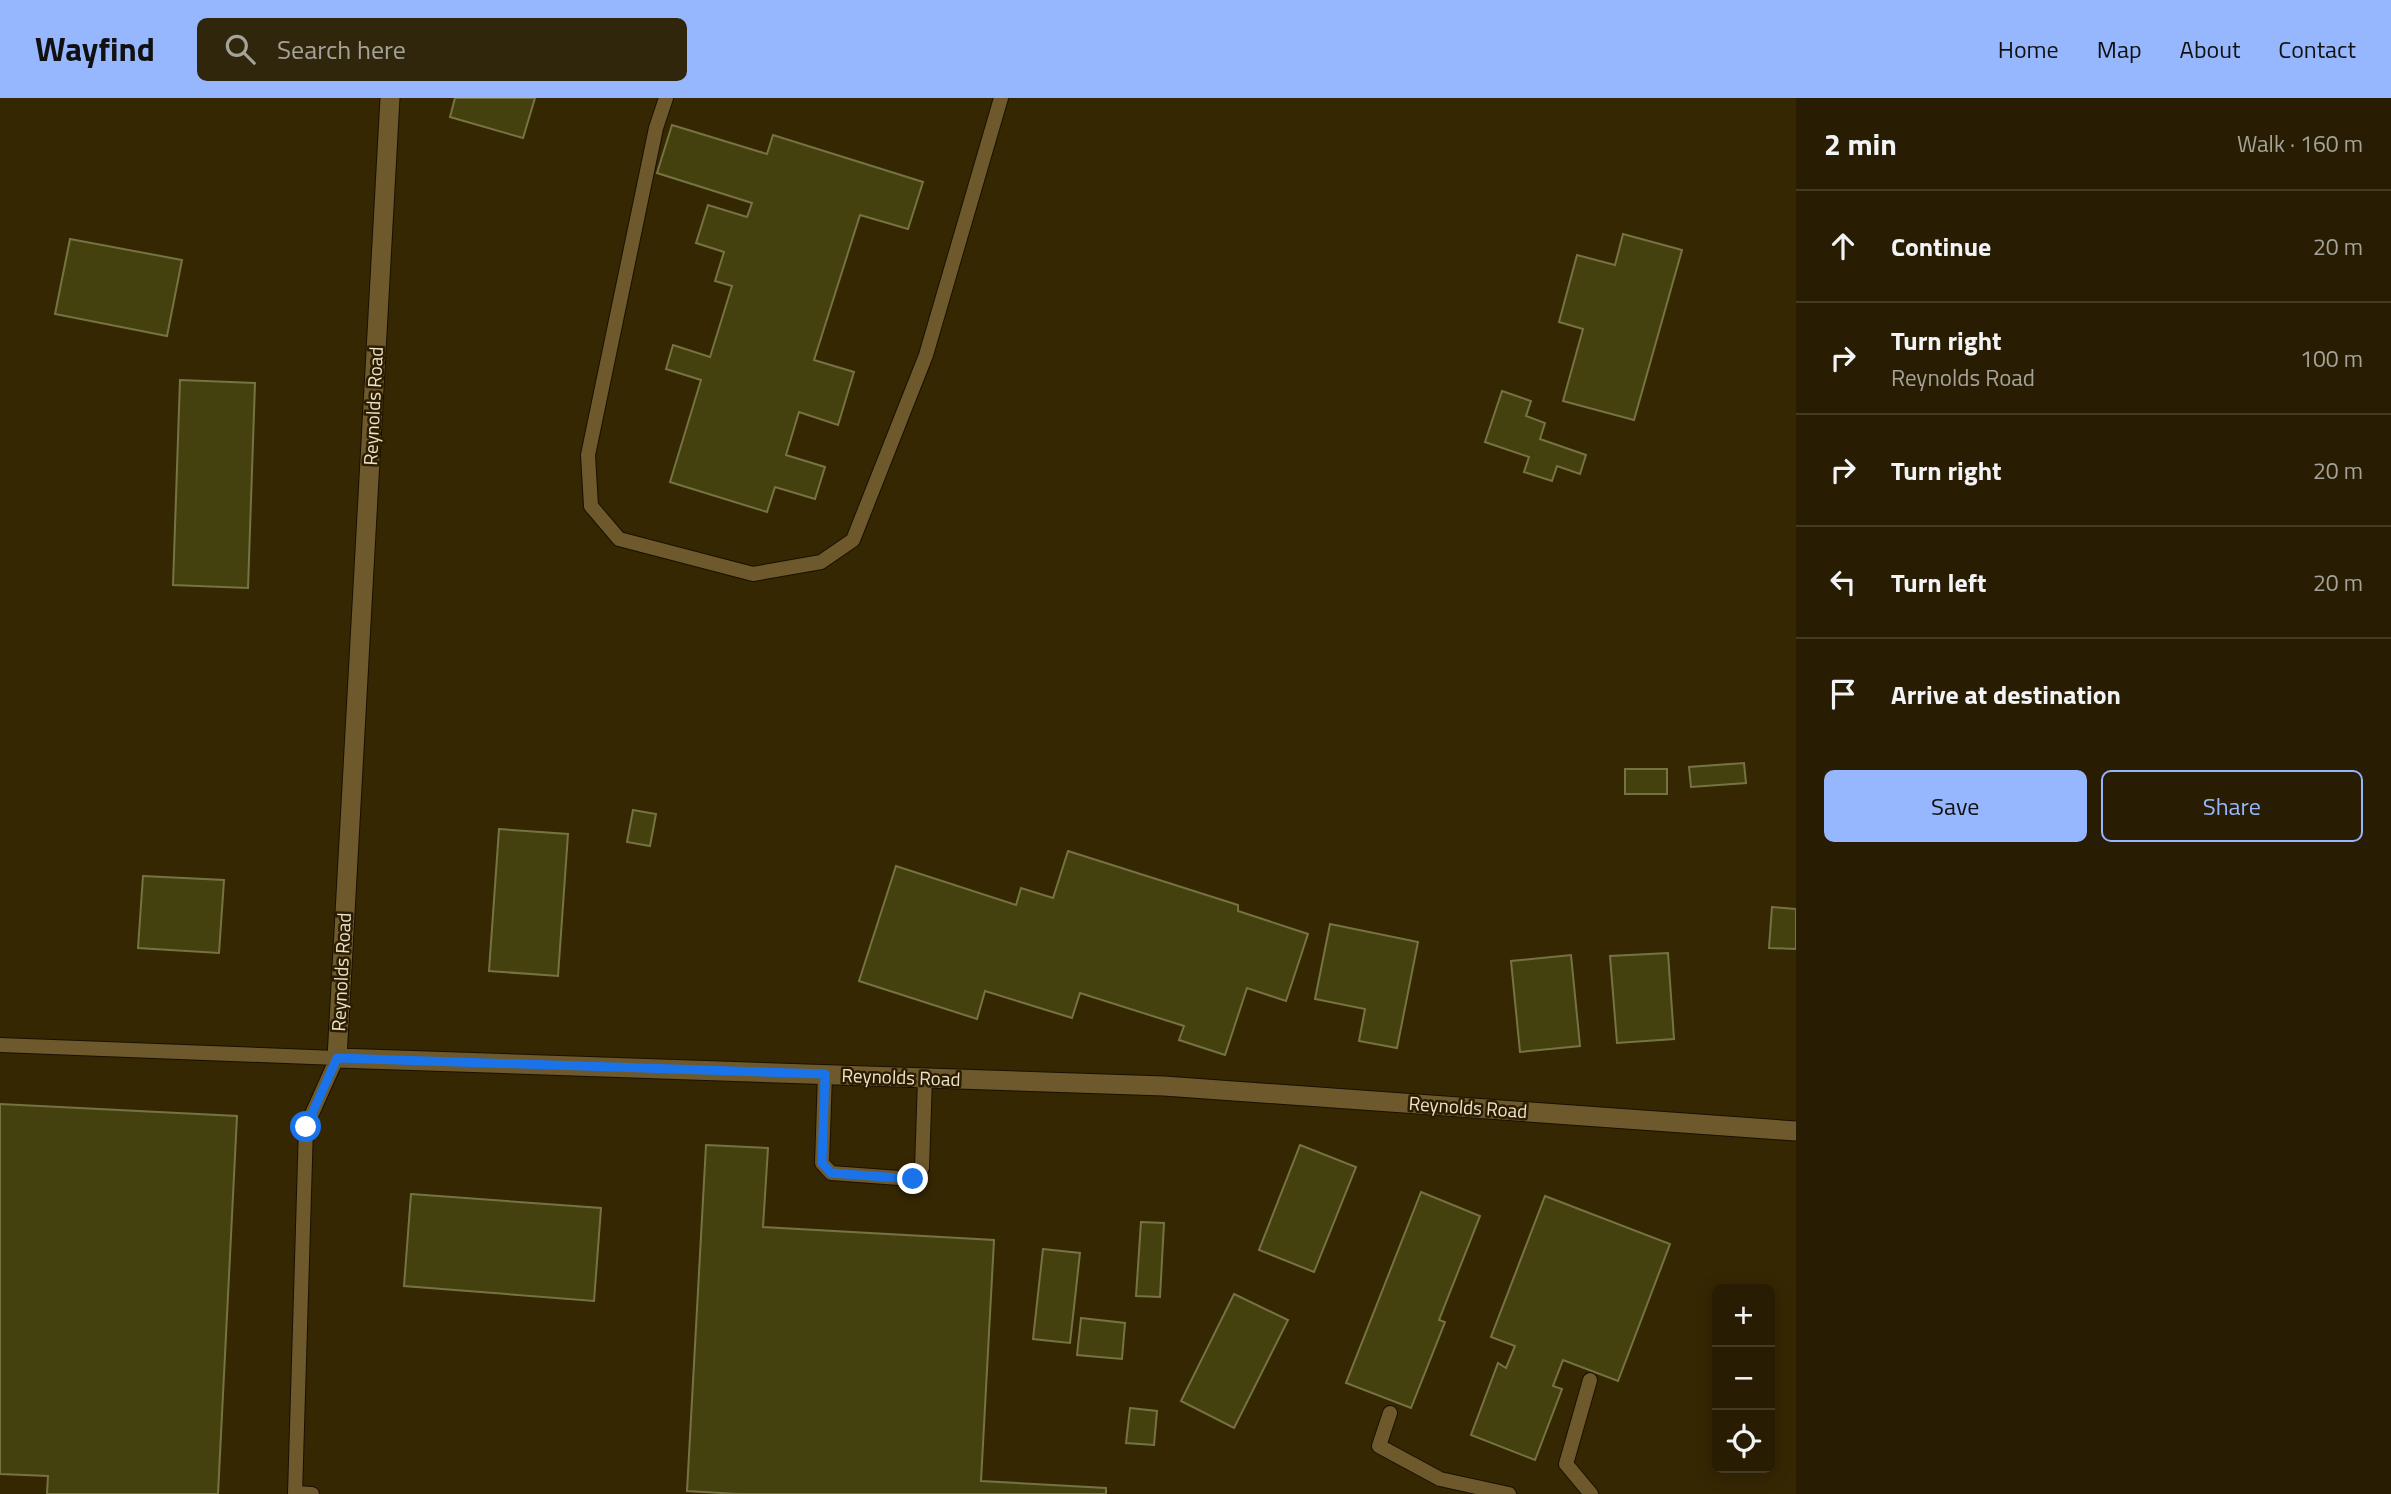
<!DOCTYPE html>
<meta charset="utf-8">
<style>
body{margin:0;font-family:"Titillium Web",sans-serif;background:#30260c;color:#f1f3f6}
.controls{position:absolute;right:21px;bottom:21px;display:grid;overflow:hidden;border-radius:10px;box-shadow:0 4px 18px #0003}
.controls button{width:63px;height:63px;display:grid;place-items:center;padding:0;border:0;border-bottom:2px solid #443b24;background:#281d02;color:#f1f3f6;font:35px sans-serif}
.stop{position:absolute;width:21px;height:21px;margin:-16px;border:5px solid #1a73e8;border-radius:50%;background:#fff}
.stop.end{background:#1a73e8;border-color:#fff;box-shadow:0 2px 7px #0008}
.list{margin:0;padding:0;list-style:none}
h2{display:flex;justify-content:space-between;align-items:center;height:91px;margin:0;padding:0 28px;font-size:30px}
h2 small{font-size:23px;font-weight:400;color:#a5a299}
.list li{display:grid;grid-template-columns:46px 1fr auto;gap:21px;align-items:center;box-sizing:border-box;height:112px;padding:0 28px;border-top:2px solid #443b24}
.list b{display:block;font-size:26px;white-space:nowrap}
.list p{margin:0;font-size:23px;white-space:nowrap;color:#a5a299}
.list em{font-size:23px;font-style:normal;color:#a5a299}
.actions{display:flex;gap:14px;padding:21px 28px}
.actions a{flex:1;padding:16px 0;border:2px solid #96b6fd;border-radius:10px;text-align:center;font-size:24px;color:#96b6fd}
.actions .main{background:#96b6fd;color:#111}
.icon{flex:none;width:38px;height:38px;fill:none;stroke:currentColor;stroke-width:2;stroke-linecap:round;stroke-linejoin:round}
.map{position:relative;flex:none;width:1796px;height:1396px;overflow:hidden}
header{display:flex;align-items:center;gap:42px;box-sizing:border-box;height:98px;padding:0 35px;background:#96b6fd;color:#111}
header strong{font-size:33px}
nav{display:flex;gap:38px;margin-inline-start:auto;font-size:24px}
.search{width:490px;height:63px;background:#30260c;display:flex;align-items:center;gap:18px;box-sizing:border-box;padding:0 24px;border-radius:10px;color:#a5a299;font-size:26px}
main{display:flex}
aside{flex:1;background:#281d02}
.map>svg:first-child{display:block}
.building{fill:#44410f;stroke:#767343;stroke-width:2}
.lines{fill:none;stroke-linecap:round;stroke-linejoin:round}
.service-casing{stroke:#1a1000;stroke-width:16}
.minor-casing{stroke:#1a1000;stroke-width:21}
.service{stroke:#6d592c;stroke-width:14}
.minor{stroke:#6d592c;stroke-width:19}
.route{stroke:#1a73e8;stroke-width:9}
.labels{text-anchor:middle;stroke-width:5;stroke-linejoin:round;paint-order:stroke}
.street-label{font-size:19px;fill:#eee2ca;stroke:#2b1d00}
</style>
<header>
<strong>Wayfind</strong>
<div class="search"><svg class="icon" aria-label="search" viewBox="0 0 24 24"><circle cx="10" cy="10" r="6"/><path d="M15 15l6 6"/></svg>Search here</div>
<nav><a>Home</a><a>Map</a><a>About</a><a>Contact</a></nav>
</header>
<main>
<div class="map">
<svg width="1796" height="1396" viewBox="0 0 1796 1396">
<rect width="100%" height="100%" fill="#362703"/>
<g class="building">
<path d="M455,0H535L523,40L450,19Z"/>
<path d="M672,27L767,56L773,37L923,84L908,131L860,117L814,262L854,274L838,327L799,314L786,357L825,369L815,401L775,389L767,414L670,384L701,282L666,271L673,247L710,259L732,188L715,183L724,154L696,145L708,107L747,119L752,105L657,75Z"/>
<path d="M1623,136L1682,152L1634,322L1563,303L1583,231L1559,224L1577,157L1615,167Z"/>
<path d="M70,141L182,162L167,238L55,216Z"/>
<path d="M180,282L255,285L248,490L173,487Z"/>
<path d="M1502,293L1531,303L1526,318L1545,325L1540,341L1586,357L1580,376L1557,368L1552,383L1524,374L1529,359L1485,344Z"/>
<path d="M1744,665L1746,685L1691,689L1689,669Z"/>
<rect x="1625" y="671" width="42" height="25"/>
<path d="M633,712L656,716L650,748L627,744Z"/>
<path d="M499,731L568,736L558,878L489,873Z"/>
<path d="M1068,753L1238,807V813L1308,836L1286,903L1247,890L1225,957L1179,942L1184,928L1080,895L1072,920L985,893L977,921L859,883L896,768L1016,807L1021,790L1053,800Z"/>
<path d="M143,778L224,782L219,855L138,850Z"/>
<path d="M1772,809L1796,811V851L1769,850Z"/>
<path d="M1330,826L1418,844L1397,950L1359,943L1365,911L1315,901Z"/>
<path d="M1668,855L1674,941L1617,945L1610,858Z"/>
<path d="M1571,857L1580,948L1520,954L1511,863Z"/>
<path d="M0,1006L237,1018L218,1396H47L48,1378L0,1376Z"/>
<path d="M706,1047L768,1050L763,1129L994,1142L981,1383L1106,1390V1396H738L687,1393Z"/>
<path d="M1300,1047L1356,1069L1314,1174L1259,1152Z"/>
<path d="M1421,1094L1480,1118L1439,1222L1445,1224L1411,1310L1346,1285Z"/>
<path d="M411,1096L601,1110L594,1203L404,1188Z"/>
<path d="M1545,1098L1670,1146L1618,1283L1563,1262L1553,1288L1562,1291L1535,1362L1471,1337L1498,1265L1506,1270L1515,1248L1491,1239Z"/>
<path d="M1141,1124L1164,1125L1160,1199L1136,1198Z"/>
<path d="M1043,1151L1080,1155L1070,1245L1033,1241Z"/>
<path d="M1234,1196L1288,1222L1234,1330L1181,1303Z"/>
<path d="M1081,1220L1125,1225L1122,1261L1077,1257Z"/>
<path d="M1130,1310L1157,1313L1154,1347L1126,1345Z"/>
</g>
<g class="lines">
<g class="service-casing">
<g id="service">
<path d="M666,0L656,30L588,357L591,408L619,441L753,476L821,464L853,442L926,257L1001,0"/>
<path d="M0,947L337,960L306,1029L295,1396"/>
<path d="M825,976L822,1065L831,1075L913,1081L922,1070L925,980"/>
<path d="M1590,1282L1566,1366L1591,1396"/>
<path d="M1390,1315L1379,1348L1440,1381L1509,1396"/>
<path d="M295,1395L312,1396"/>
</g>
</g>
<g class="minor-casing">
<path id="minor" d="M390,0L337,960L1164,988L1796,1033"/>
</g>
<use href="#service" class="service"/>
<use href="#minor" class="minor"/>
</g>
<g class="lines">
<path class="route" d="M306,1029L337,960L825,976L822,1065L831,1075L913,1081"/>
</g>
<g class="labels">
<g class="street-label">
<text transform="translate(373 308) rotate(-87)" y="7">Reynolds Road</text>
<text transform="translate(341 874) rotate(-87)" y="7">Reynolds Road</text>
<text transform="translate(901 979) rotate(2)" y="7">Reynolds Road</text>
<text transform="translate(1468 1009) rotate(4)" y="7">Reynolds Road</text>
</g>
</g>
</svg>
<div class="controls">
<button>+</button>
<button>−</button>
<button><svg class="icon" aria-label="locate" viewBox="0 0 24 24"><circle cx="12" cy="12" r="6"/><path d="M12 2v4M12 18v4M2 12h4M18 12h4"/></svg></button>
</div>
<div class="stop" style="left:306px;top:1029px"></div>
<div class="stop end" style="left:913px;top:1081px"></div>
</div>
<aside>
<h2>2 min<small>Walk · 160 m</small></h2>
<ul class="list">
<li><svg class="icon" aria-label="ahead" viewBox="0 0 24 24"><path d="M12 20V5M6 11l6-6 6 6"/></svg><div><b>Continue</b></div><em>20 m</em></li>
<li><svg class="icon" aria-label="right" viewBox="0 0 24 24"><path d="M7 20v-9h11M14 6l5 5-5 5"/></svg><div><b>Turn right</b><p>Reynolds Road</p></div><em>100 m</em></li>
<li><svg class="icon" aria-label="right" viewBox="0 0 24 24"><path d="M7 20v-9h11M14 6l5 5-5 5"/></svg><div><b>Turn right</b></div><em>20 m</em></li>
<li><svg class="icon" aria-label="left" viewBox="0 0 24 24"><path d="M17 20v-9H6M10 6l-5 5 5 5"/></svg><div><b>Turn left</b></div><em>20 m</em></li>
<li><svg class="icon" aria-label="arrive" viewBox="0 0 24 24"><path d="M6 21V4h12l-3 4 3 4H6"/></svg><div><b>Arrive at destination</b></div></li>
</ul>
<div class="actions"><a class="main">Save</a><a>Share</a></div>
</aside>
</main>
